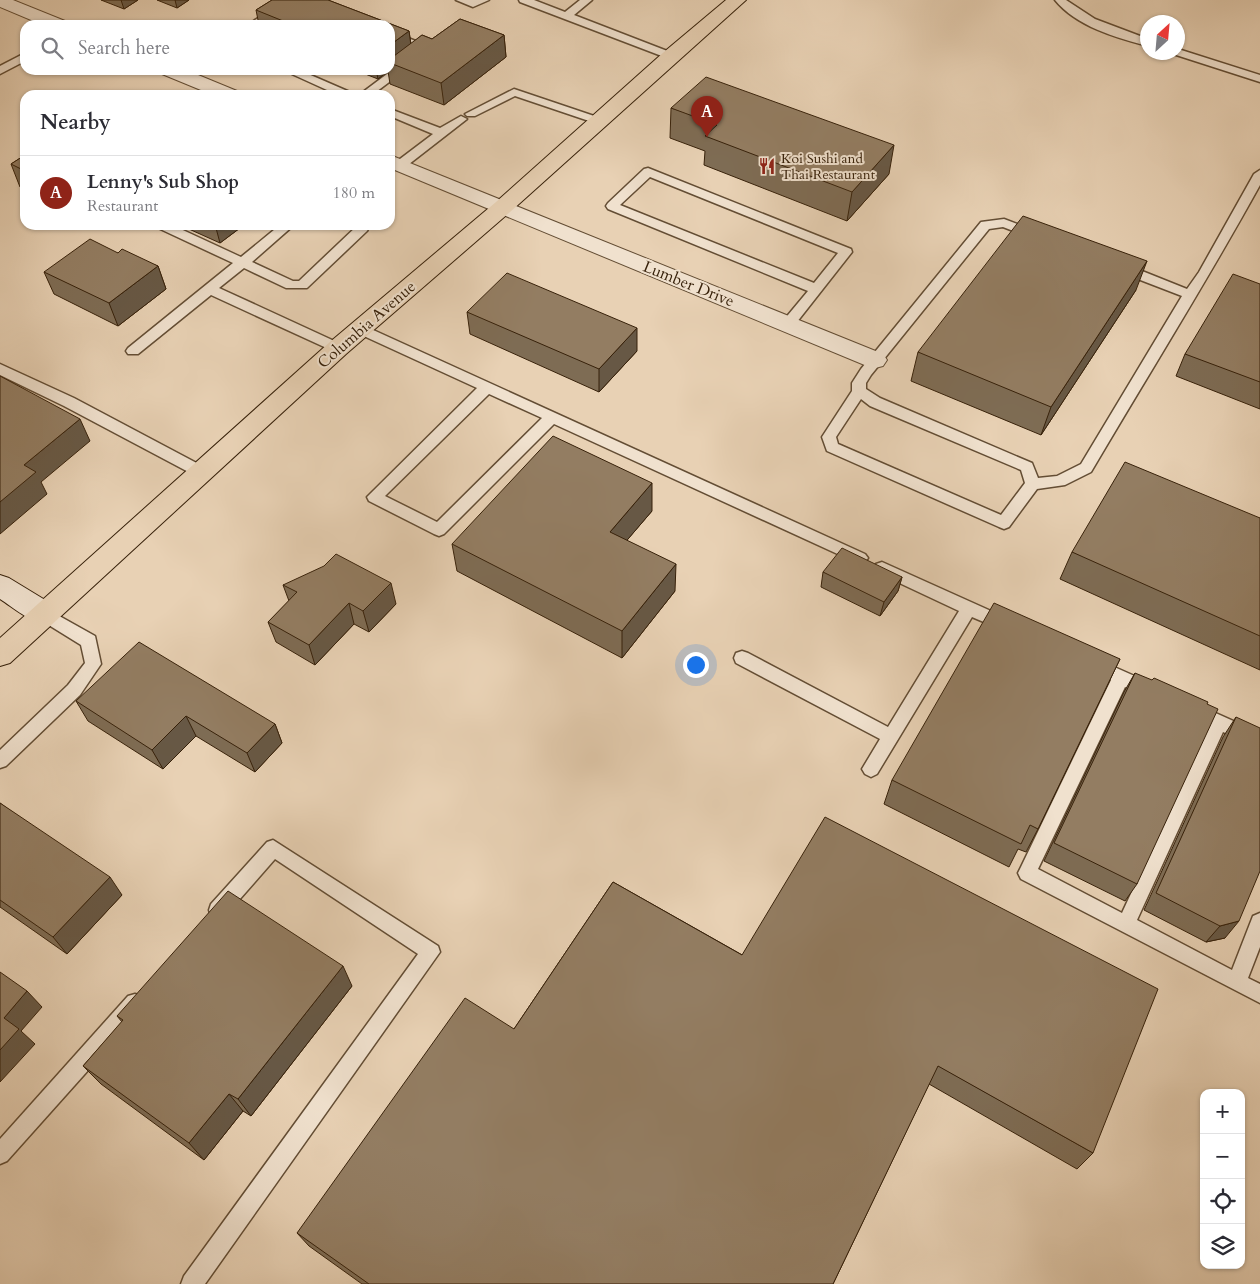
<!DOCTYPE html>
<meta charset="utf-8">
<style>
body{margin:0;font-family:Cardo,serif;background:#f2f2f3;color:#2b2b33}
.controls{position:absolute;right:15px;bottom:15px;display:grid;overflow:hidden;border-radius:10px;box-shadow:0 1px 4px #0004}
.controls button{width:45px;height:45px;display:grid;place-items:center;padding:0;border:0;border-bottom:1px solid #e1e1e2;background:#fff;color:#2b2b33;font:25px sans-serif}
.compass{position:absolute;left:1140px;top:15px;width:45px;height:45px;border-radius:50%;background:#fff;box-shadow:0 1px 4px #0004;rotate:26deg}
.you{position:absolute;left:695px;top:664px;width:18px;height:18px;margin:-12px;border:4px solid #fff;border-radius:50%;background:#1a73e8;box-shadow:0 0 0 8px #1a73e833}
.badge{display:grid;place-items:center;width:32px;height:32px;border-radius:50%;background:#8f2418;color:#fff;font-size:16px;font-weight:700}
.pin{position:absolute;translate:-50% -41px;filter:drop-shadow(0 1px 2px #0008)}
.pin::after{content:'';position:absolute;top:26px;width:18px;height:15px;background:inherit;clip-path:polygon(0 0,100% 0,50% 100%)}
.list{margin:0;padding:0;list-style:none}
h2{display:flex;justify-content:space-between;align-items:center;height:65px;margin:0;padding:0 20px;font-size:21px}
h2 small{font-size:16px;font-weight:400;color:#7c7c81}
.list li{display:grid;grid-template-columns:32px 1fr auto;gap:15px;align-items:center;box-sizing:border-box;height:75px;padding:0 20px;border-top:1px solid #e1e1e2}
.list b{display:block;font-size:19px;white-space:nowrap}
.list p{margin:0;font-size:16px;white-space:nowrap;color:#7c7c81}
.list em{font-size:16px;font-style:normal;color:#7c7c81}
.icon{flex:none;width:28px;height:28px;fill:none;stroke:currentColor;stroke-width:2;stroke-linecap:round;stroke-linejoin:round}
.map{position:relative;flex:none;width:1260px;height:1284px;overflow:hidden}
.search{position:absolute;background:#fff;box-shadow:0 1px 4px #0004;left:20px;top:20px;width:375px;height:55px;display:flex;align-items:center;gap:12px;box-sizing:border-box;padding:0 18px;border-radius:15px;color:#7c7c81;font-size:19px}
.panel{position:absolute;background:#fff;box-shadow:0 1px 4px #0004;left:20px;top:90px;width:375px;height:140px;border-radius:15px}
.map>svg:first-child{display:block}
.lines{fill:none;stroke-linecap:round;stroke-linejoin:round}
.lane-casing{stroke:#634d34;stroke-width:3}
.street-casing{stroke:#634d34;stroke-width:2}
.secondary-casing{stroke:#37210a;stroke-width:2}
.primary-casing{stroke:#37210a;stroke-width:2}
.lane{fill:#f0e1ce;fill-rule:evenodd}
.street{fill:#f0e1ce;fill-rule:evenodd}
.secondary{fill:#f0e1ce;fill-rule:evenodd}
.primary{fill:#e8d1b4;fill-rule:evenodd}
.wall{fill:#7e6c54;stroke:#37210a}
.shaded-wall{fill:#675845;stroke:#37210a}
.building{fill:#937d62;stroke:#37210a}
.labels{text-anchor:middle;stroke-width:4;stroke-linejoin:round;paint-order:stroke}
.far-poi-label{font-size:14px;fill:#37210a;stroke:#f0e1ce;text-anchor:start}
.street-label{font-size:16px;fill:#37210a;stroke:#f0e1ce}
</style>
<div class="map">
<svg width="1260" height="1284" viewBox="0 0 1260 1284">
<rect width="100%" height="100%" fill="#e8d1b4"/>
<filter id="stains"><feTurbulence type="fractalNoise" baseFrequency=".004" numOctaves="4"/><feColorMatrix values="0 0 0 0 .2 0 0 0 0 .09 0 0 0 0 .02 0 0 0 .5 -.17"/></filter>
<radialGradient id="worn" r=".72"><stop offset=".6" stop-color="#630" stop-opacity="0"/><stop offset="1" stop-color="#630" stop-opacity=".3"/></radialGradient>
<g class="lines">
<g class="lane-casing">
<g id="lane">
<path d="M284,0H296L260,25H248Z"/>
<path d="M456,0H489L473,7Z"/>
<path d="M519,0H534L565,12L580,0H592L574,15L675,54L677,56L675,58H667L520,2Z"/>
<path d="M1055,0H1066L1095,19L1148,39V46C1116,38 1076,26 1055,0Z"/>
<path d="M390,31L431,47L433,49L372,95H359L419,50L390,38Z"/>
<path d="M1178,49L1260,75V82L1173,54L1172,52H1178Z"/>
<path d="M25,53V61L0,74V66Z"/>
<path d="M283,70H299L352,93L354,95H338Z"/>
<path d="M514,89L603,119L605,121L599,124L595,123L515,96L475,116H467L465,114Z"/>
<path d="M390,109L440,128L461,116L467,119L404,168H396L394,165L396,162L433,134L390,116Z"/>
<path d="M648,168L851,249L852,252L793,327H783L781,324L783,321L808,291L608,209L606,206L608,203L644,169ZM650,177L838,253L814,283L620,205Z"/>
<path d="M1260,170V185C1206,283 1148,375 1091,472L1065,485L1037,489L1009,527L1004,529L999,527L827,451L822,437L852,391V383L861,369L981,222L1004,219L1038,232L1040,235L1034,239L1003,227L989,229L871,375L866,383V389L880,398L1032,463L1038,478L1057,476L1081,464L1182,296L1117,271L1116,268L1117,265H1127L1187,289L1199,272L1254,174ZM861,399L870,406L1021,470L1025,483L1001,515L838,444L836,437Z"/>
<path d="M156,225H172L241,257L280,225H294L252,262L293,281H299L358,225H370L367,231L307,288H286L244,268L219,288L343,345L345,348L343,351H333L211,295L138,354H128L126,351L128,348L233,263L158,228Z"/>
<path d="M360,324L865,554L868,558L865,562L860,564L855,562L554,424L444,534L439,536L434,534L369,501L367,497L477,388L355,332L353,329L355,326ZM489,394L542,418L437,522L385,496Z"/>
<path d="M0,364L74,398L206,468L208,472L206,476L201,477L196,476L64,406L0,375Z"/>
<path d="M882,562L1011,620L1013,625L1011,630L1005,631L972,617L877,774L871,777L865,774L862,769L880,739L736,663L734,658L736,653L742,651L748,653L888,727L959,611L876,572L874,568L876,564Z"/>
<path d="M45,608L95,636L101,664L80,695L6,766L0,768V750L68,685L85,663L81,645L39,619L37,614L39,609Z"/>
<path d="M1094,658L1157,686L1159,691L1157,696L1151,698L1125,687L1038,869L1122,913L1209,726L1188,716L1186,711L1188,706L1194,704L1200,706L1260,733V748L1223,732L1137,920L1232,970L1253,916L1260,913V947L1248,978L1260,984V1003L1021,879L1018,873L1021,867L1111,680L1088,670L1086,665L1088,660Z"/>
<path d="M273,840L438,946L440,952L205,1284H181L184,1276L418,954L275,859L225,916L218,919L211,916L209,910L211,904L267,842Z"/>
<path d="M135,994L142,996L145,1003L142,1010L7,1161L0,1164V1139L128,996Z"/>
</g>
</g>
<g class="street-casing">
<g id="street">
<path d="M0,0H13L65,21L68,25H43L0,7Z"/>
<path d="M160,70H186L237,91L240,95H213L162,74Z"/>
<path d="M390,155L883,354L887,360L883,366L875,368L867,366L390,168Z"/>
</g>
</g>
<g class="secondary-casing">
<path id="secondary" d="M0,575L9,578L55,606L59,614L55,622C35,628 16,609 0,599Z"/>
</g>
<g class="primary-casing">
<path id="primary" d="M726,0H746L510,212L346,354L10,663L0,666V638L330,342L496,202L664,52Z"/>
</g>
<use href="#lane" class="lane"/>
<use href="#street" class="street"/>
<use href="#secondary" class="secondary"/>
<use href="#primary" class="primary"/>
</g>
<g class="wall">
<path d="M101,0H138L124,9Z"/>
<path d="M157,0H189L177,8Z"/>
<path d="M272,0H328L409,31L411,44L422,35L432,39L460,19L504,35L506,57L444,105L390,84L388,71L378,79L355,70H390V25H259L256,10Z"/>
<path d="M671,108L889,174L847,221L704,165L705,151L670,138Z"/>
<path d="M25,155V189L20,187L11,164Z"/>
<path d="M180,225H244L220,243Z"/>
<path d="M118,253L158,266L166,289L118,326L54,294L44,272Z"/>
<path d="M1260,284V409L1176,376L1185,354Z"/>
<path d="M1136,290L1041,435L911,381L918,352Z"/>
<path d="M467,312L637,351L599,392L470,334Z"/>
<path d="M652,511L627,540L675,591L622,658L457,571L452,544Z"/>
<path d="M1260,518V670L1060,579L1072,552Z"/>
<path d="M823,572L902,577L898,591L880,616L821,587Z"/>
<path d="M283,585L396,604L369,632L354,624L315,665L276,642L268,622L289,601Z"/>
<path d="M1120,659L1038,829L1026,852L1018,849L1009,867L884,804L892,780Z"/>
<path d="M1135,673L1137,884L1125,901L1044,861L1124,692Z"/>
<path d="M76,701L275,724L282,743L255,772L196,736L163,769L88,721Z"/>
<path d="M1236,717L1225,938L1206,942L1144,910L1223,737Z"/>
<path d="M0,803L122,895L67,954L0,907Z"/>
<path d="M613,882L1093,1153L1077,1169L929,1084L833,1284H362L309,1246L297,1233L514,1029Z"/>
<path d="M352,986L251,1116L243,1111L204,1160L101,1084L83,1066L122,1022L117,1016Z"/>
</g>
<g class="shaded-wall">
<path d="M121,0H138L124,9Z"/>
<path d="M175,0H189L177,8Z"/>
<path d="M409,31L412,53L390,63V45Z"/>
<path d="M504,35L506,57L444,105L441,83Z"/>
<path d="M376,70H388V71L378,79Z"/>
<path d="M894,145L889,174L847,221L852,192Z"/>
<path d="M220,225H244L220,243L216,228Z"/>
<path d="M1147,261L1136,290L1041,435L1051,407Z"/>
<path d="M158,266L166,289L118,326L109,303Z"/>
<path d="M637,328V351L599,392V369Z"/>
<path d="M80,419L90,441L41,482L47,494L0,534V502L24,465Z"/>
<path d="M652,483V511L611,559L610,532Z"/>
<path d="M676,564L675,591L622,658V631Z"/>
<path d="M902,577L898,591L880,616L884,602Z"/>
<path d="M391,583L396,604L369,632L363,611Z"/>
<path d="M349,603L354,624L315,665L309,645Z"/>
<path d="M186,716L196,736L163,769L152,750Z"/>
<path d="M275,724L282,743L255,772L247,753Z"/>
<path d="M110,877L122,895L67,954L53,937Z"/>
<path d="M1239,921L1225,938L1206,942L1220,926Z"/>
<path d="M343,966L352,986L251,1116L238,1099Z"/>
<path d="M27,991L42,1007L21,1031L35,1044L0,1082V1050L4,1018Z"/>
<path d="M229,1094L243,1111L204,1160L189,1143Z"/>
</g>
<g class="building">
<path d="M272,0H328L409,31L390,45V25H293L256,10Z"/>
<path d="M460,19L504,35L441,83L390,63V59L422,35L432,39Z"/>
<path d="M706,77L894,145L852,192L705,136L717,125L671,108Z"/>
<path d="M25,155V171L11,164Z"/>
<path d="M1023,216L1147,261L1051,407L918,352Z"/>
<path d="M209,225H220L216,228Z"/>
<path d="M90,239L118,253L122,249L158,266L109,303L44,272Z"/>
<path d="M507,273L637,328L599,369L467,312Z"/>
<path d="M1233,274L1260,284V382L1185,354Z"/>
<path d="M0,376L80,419L24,465L36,472L0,502Z"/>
<path d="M553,436L652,483L610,532L676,564L622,631L452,544Z"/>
<path d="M1125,462L1260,518V636L1072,552Z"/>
<path d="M842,548L902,577L884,602L823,572Z"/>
<path d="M336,554L391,583L363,611L349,603L309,645L268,622L297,592L283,585L324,566Z"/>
<path d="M994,603L1120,659L1038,829L1030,825L1021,844L892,780Z"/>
<path d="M139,642L275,724L247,753L186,716L152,750L76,701Z"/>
<path d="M1135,673L1152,680L1154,678L1208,702L1207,704L1218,709L1137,884L1054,843Z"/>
<path d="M1236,717L1260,728V871L1239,921L1220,926L1156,893Z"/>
<path d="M0,803L110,877L53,937L0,900Z"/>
<path d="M825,817L1158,989L1093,1153L938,1066L833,1284H369L297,1233L465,998L514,1029L613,882L742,955Z"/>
<path d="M228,891L343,966L238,1099L229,1094L189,1143L83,1066L123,1020L117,1016Z"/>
<path d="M0,972L27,991L4,1018L19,1029L0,1050Z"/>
</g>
<defs>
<g id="restaurant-bare" transform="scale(1.35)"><path d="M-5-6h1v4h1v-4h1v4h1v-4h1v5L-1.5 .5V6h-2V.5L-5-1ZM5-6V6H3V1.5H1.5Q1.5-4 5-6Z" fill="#8f2418" stroke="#f0e1ce" stroke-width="2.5" paint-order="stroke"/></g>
</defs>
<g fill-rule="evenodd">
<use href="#restaurant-bare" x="767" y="166"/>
</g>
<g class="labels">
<g class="far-poi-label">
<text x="781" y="163">Koi Sushi and<tspan x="781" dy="16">Thai Restaurant</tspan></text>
</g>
<g class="street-label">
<text transform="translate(689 283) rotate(22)" y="6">Lumber Drive</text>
<text transform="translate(366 324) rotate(-41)" y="6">Columbia Avenue</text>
</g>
</g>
<rect width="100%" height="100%" filter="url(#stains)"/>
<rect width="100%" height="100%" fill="url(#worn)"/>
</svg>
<div class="controls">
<button>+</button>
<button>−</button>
<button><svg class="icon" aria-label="locate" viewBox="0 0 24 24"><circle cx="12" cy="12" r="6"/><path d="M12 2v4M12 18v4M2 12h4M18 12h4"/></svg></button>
<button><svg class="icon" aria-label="layers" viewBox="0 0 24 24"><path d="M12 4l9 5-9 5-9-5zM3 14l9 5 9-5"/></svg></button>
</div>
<svg class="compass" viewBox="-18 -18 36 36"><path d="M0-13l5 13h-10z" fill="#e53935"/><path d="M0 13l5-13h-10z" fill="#7c7c81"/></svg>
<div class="you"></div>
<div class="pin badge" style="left:707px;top:137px">A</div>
<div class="search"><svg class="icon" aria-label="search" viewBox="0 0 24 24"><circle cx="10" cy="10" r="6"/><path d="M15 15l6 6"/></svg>Search here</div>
<section class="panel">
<h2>Nearby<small></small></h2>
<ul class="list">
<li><span class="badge">A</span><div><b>Lenny's Sub Shop</b><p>Restaurant</p></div><em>180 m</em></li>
</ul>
</section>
</div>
